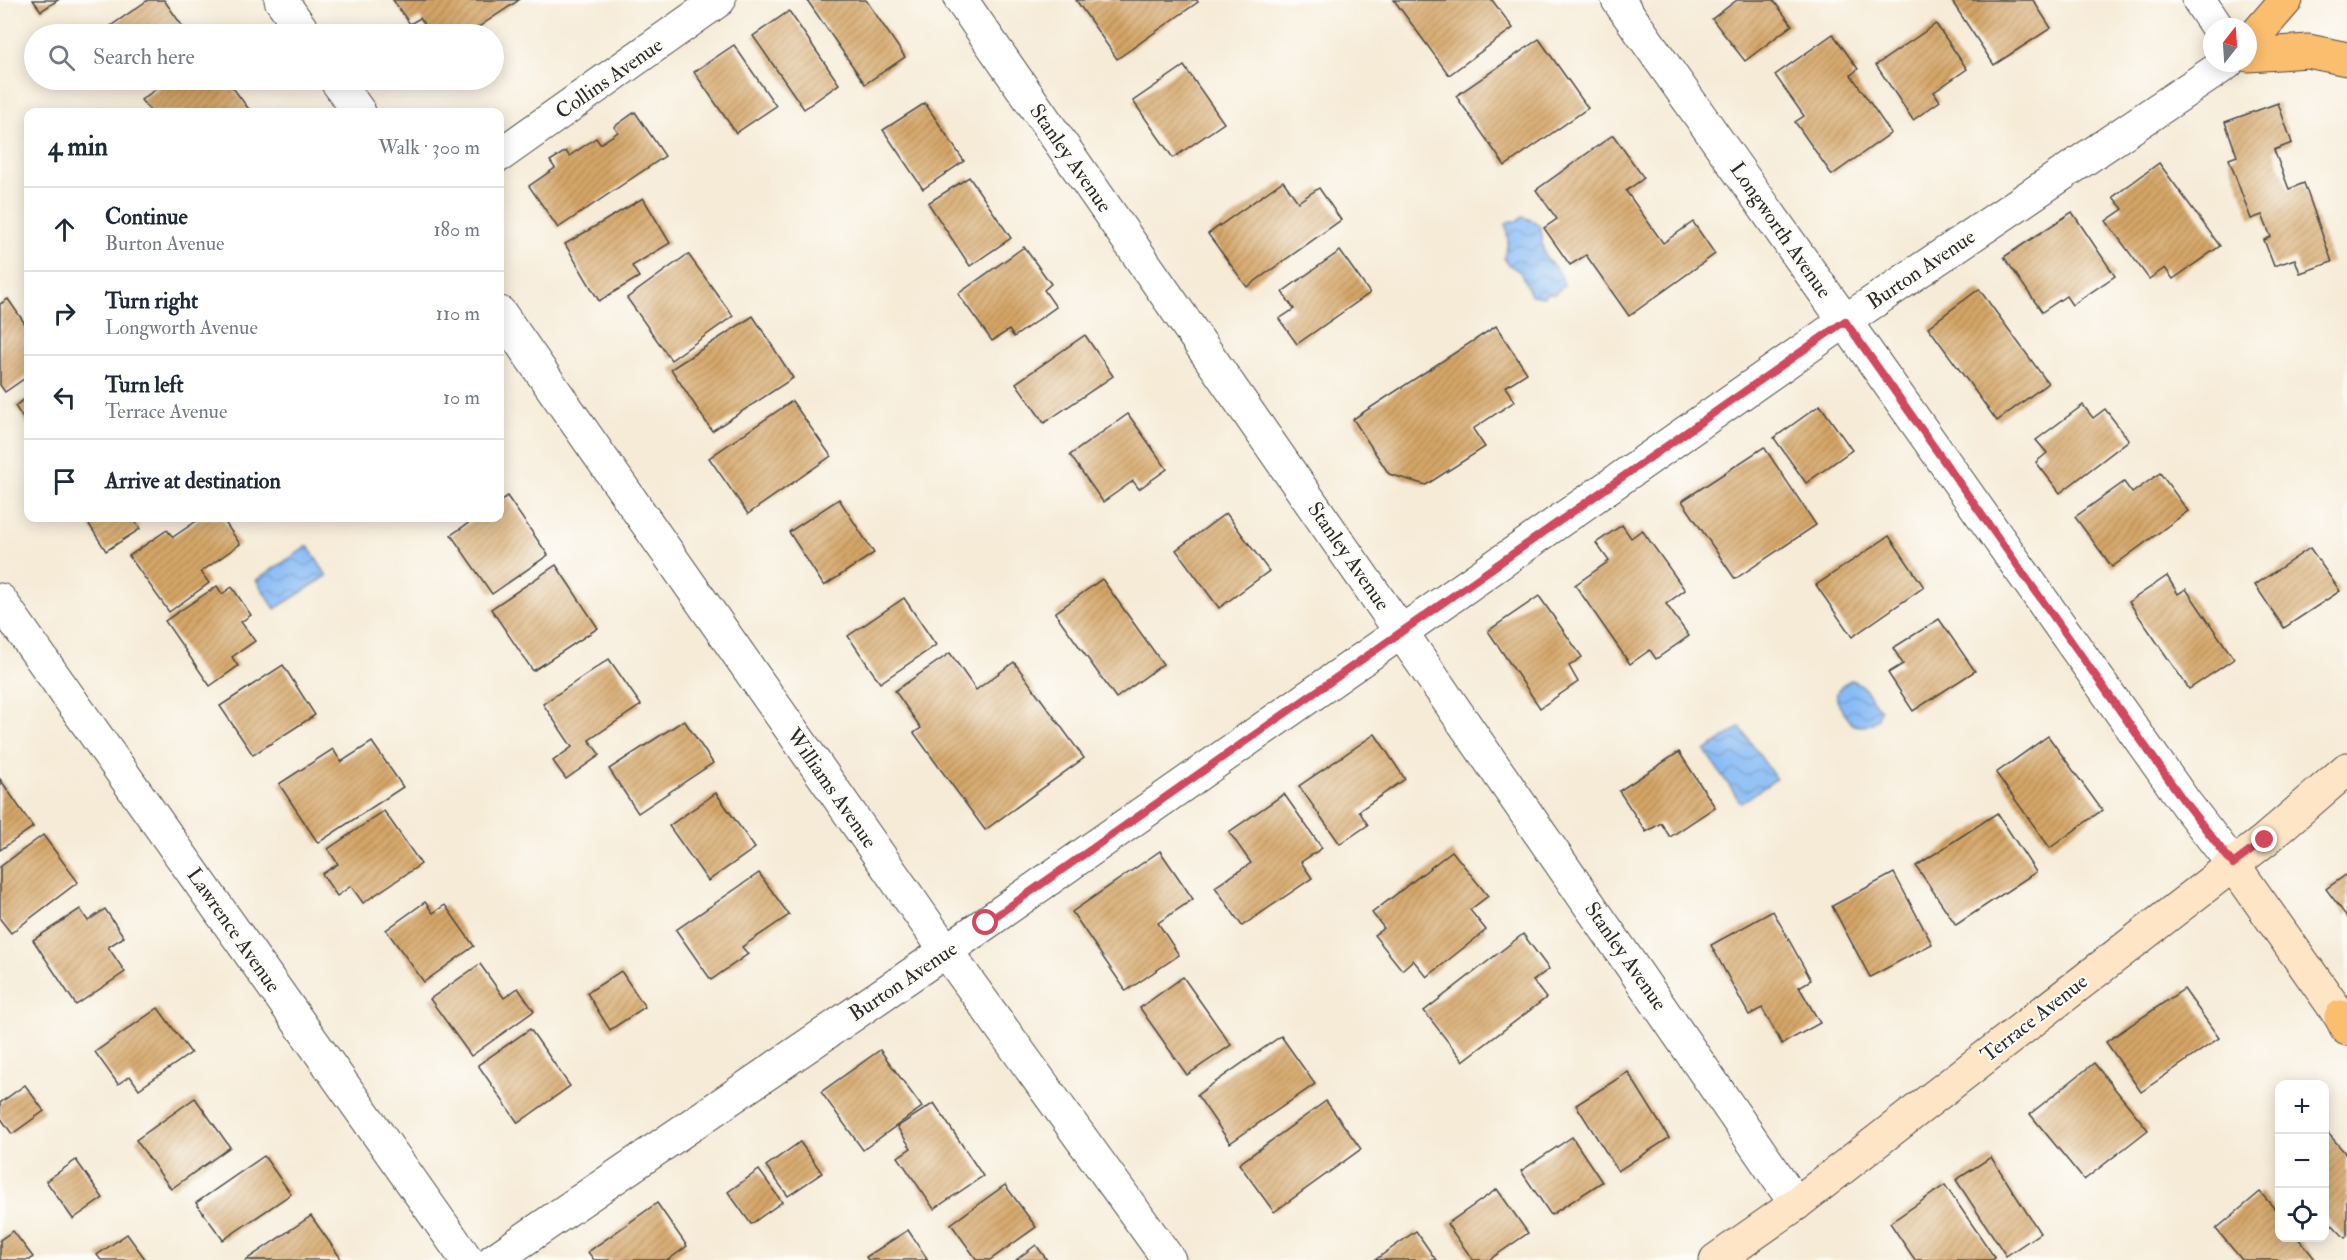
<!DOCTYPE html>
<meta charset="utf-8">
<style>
body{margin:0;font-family:"IM FELL Double Pica",serif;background:#f6f6f7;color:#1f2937}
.controls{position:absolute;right:18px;bottom:18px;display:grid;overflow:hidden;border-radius:12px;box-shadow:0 3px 15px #0003}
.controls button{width:54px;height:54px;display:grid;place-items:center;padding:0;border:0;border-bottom:2px solid #e0e1e3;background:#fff;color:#1f2937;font:30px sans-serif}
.compass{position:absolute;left:2203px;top:18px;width:54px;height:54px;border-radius:50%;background:#fff;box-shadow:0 3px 15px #0003;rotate:17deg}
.stop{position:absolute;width:18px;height:18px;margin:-14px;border:4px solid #d1495b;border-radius:50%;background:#fff}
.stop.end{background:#d1495b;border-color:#fff;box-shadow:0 2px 6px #0008}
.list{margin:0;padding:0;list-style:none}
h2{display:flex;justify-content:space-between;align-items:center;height:78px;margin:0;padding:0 24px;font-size:26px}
h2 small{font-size:20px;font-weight:400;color:#747a83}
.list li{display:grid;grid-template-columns:39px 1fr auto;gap:18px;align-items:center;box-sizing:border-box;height:84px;padding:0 24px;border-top:2px solid #e0e1e3}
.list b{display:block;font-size:22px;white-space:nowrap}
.list p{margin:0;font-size:20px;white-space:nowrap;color:#747a83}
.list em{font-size:20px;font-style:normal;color:#747a83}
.icon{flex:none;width:33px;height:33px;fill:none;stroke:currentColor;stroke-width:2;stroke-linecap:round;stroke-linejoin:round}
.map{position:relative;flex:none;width:2347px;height:1260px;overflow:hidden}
.search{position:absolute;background:#fff;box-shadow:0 3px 15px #0003;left:24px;top:24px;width:480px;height:66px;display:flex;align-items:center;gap:15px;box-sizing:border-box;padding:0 21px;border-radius:33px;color:#747a83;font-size:22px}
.panel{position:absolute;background:#fff;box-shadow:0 3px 15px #0003;left:24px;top:108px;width:480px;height:414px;border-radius:12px}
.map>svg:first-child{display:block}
.water{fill:url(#water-waves);stroke:#597390;stroke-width:1.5}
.building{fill:url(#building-hatch)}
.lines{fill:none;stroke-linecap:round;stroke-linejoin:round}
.minor-casing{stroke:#494845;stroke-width:35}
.tertiary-casing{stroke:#494845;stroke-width:35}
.secondary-casing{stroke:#494845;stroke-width:35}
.trunk-casing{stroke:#494845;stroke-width:35}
.minor{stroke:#fff;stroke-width:33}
.tertiary{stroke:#fff;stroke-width:33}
.secondary{stroke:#fde5c5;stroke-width:33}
.trunk{stroke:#fbbd6e;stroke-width:33}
.route{stroke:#d1495b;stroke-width:8}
.labels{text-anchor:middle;stroke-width:4.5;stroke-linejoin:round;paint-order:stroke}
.street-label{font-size:21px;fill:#2b2b2b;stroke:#fdfcf7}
</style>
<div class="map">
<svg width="2347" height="1260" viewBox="0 0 2347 1260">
<defs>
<pattern id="water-waves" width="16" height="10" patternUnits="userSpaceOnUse" patternTransform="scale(1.5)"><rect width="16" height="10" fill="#87bbf5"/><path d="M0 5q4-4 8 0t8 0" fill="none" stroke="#6f98c7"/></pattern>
<pattern id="building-hatch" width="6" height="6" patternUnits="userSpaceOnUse" patternTransform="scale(1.5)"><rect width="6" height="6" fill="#d5a667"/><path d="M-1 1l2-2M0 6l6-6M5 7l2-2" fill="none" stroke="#ad8755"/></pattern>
</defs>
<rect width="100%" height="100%" fill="#fdfcf7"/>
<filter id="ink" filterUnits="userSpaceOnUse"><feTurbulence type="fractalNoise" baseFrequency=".0167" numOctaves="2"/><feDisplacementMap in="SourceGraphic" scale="12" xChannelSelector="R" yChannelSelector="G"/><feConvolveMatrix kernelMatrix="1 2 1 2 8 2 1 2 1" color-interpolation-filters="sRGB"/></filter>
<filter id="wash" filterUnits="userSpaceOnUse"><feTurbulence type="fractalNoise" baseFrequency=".008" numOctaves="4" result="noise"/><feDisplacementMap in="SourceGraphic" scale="24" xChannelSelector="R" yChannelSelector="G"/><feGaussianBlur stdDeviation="1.35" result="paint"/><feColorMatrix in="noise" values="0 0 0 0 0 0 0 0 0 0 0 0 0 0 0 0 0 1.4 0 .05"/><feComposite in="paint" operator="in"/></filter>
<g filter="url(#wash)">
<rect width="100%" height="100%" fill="#f6ebd7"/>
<g class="water">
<path d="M1522,217C1529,219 1535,220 1539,226C1544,233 1541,241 1543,249C1546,266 1562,266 1564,286L1554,294L1549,293L1543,297L1531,295L1520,272L1508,264L1504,258L1508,242L1506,224L1510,221H1518Z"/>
<path d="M308,546L327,576L275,609L256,580Z"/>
<path d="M1851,680L1862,685L1880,710L1878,719C1869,726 1864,727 1853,725C1841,708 1824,693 1851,680Z"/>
<path d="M1740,727L1776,779L1741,803L1705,751Z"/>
</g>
<g id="blocks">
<g class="building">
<path d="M33,0H58L41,11Z"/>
<path d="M148,0H164L188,34H99Z"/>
<path d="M393,0H519L468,34H431L420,18L410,24Z"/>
<path d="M807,0H866L905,57L865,84Z"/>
<path d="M1076,0H1197L1198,2L1117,59Z"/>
<path d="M1394,0H1492L1513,28L1449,75Z"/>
<path d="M1737,0H1773L1792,25L1745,61L1712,19Z"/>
<path d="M1951,0H2033L2051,28L1994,65Z"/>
<path d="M789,11L839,84L804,109L753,36Z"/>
<path d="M1936,24L1967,69L1934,92L1940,101L1913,120L1876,65Z"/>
<path d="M1833,34L1858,69L1851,75L1891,133L1832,175L1795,122L1804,116L1775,75Z"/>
<path d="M1539,39L1588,108L1505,166L1456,96Z"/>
<path d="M734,45L776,106L736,133L694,72Z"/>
<path d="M1184,66L1224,123L1173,158L1133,101Z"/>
<path d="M169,80H227L251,112H151L141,100Z"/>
<path d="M925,103L964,161L923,189L883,130Z"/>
<path d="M2278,103L2292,143L2274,150L2289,189L2304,183L2332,262L2300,273L2295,259L2274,266L2264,240L2271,237L2262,215L2251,219L2229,159L2237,156L2225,122Z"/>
<path d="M635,112L665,156L558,228L529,186L555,168L550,161L566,151L569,156L596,138L600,144L618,132L614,127Z"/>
<path d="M1613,135L1644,178L1626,191L1663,243L1693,222L1715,254L1629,316L1586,255L1570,265L1544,228L1557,219L1536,190Z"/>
<path d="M2159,163L2220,246L2173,279L2165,268L2149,279L2106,221L2123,209L2113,197Z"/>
<path d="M969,177L1011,238L970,266L928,203Z"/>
<path d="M1283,181L1298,202L1319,188L1341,220L1247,287L1208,234Z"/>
<path d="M643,198L670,243L632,266L639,277L599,301L565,244Z"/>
<path d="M2072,212L2115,276L2072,305L2066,296L2042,312L2004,257Z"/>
<path d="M1024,247L1051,284L1044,290L1056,307L1014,337L1009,330L992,341L958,294Z"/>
<path d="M1340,251L1370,293L1297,344L1279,319L1294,309L1282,292Z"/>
<path d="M688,254L733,316L671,360L627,298Z"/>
<path d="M1979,289L2048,383L1997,421L1928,327Z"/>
<path d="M8,299L28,328V376L5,392L0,385V304Z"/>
<path d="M753,316L793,378L712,431L671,369Z"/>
<path d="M1496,326L1527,373L1505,387L1515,401L1473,429L1485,447L1426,485L1389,474L1353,419Z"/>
<path d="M1085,335L1113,376L1044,423L1016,383Z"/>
<path d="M28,397V426L15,406Z"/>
<path d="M792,401L831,456L748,514L709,458Z"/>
<path d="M1820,405L1852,450L1806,483L1774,438Z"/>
<path d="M2083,405L2093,418L2105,409L2129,440L2060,493L2036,462L2047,453L2036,440Z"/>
<path d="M1128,414L1167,469L1139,489L1133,481L1103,502L1070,455Z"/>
<path d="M1764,447L1816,525L1735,579L1682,501Z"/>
<path d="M2160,473L2188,511L2112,567L2075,517L2124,482L2132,493Z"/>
<path d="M507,496L548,555L492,594L451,535L476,518H500V502Z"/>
<path d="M839,499L874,553L824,586L789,532Z"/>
<path d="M1226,513L1269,571L1219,608L1176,550Z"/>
<path d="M85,518H137L134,519L140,529L106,551Z"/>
<path d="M201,518H222L240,544L201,572L209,583L169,612L129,556L167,530L173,537Z"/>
<path d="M1622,525L1631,538L1642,530L1685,590L1666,604L1689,636L1656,659L1650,650L1630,664L1575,585L1609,561L1596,543Z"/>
<path d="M1889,536L1924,587L1852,637L1816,585Z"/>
<path d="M2310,548L2340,591L2284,628L2255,585Z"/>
<path d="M556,565L598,628L533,671L491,609Z"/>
<path d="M2167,576L2178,594L2186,589L2234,659L2189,689L2129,602Z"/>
<path d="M1102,579L1163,664L1116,698L1055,613Z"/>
<path d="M217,586L222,594L232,587L251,615L241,622L255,641L232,657L238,666L210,686L165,621Z"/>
<path d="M1539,596L1582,657L1569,666L1578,682L1540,708L1488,631Z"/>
<path d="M904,598L936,645L880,683L848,636Z"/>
<path d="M1939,619L1975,671L1913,711L1888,673L1903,664L1893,648Z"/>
<path d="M950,653L976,690L1014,662L1084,758L985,830L914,733L921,728L895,691Z"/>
<path d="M609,659L641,705L589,740L600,755L566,779L553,761L572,747L543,704Z"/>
<path d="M283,665L315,715L253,755L220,706Z"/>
<path d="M684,720L713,763L638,813L609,769Z"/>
<path d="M1375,734L1405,779L1359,811L1368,825L1340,844L1299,786Z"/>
<path d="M2048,736L2102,810L2050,848L1996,773Z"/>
<path d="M372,742L403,787L318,843L279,784L333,749L341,762Z"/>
<path d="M1679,752L1715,807L1670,837L1661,823L1646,832L1619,791Z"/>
<path d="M0,779L33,827L0,850Z"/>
<path d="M716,793L755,848L708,881L669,826Z"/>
<path d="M1284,794L1322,848L1301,862L1312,878L1242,926L1215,887L1251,863L1229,832Z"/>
<path d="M384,811L421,864L363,903L351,886L337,896L322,874L338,864L328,849Z"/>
<path d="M1997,813L2036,872L1956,925L1916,866Z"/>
<path d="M43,835L78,882L11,933L0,919V867Z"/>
<path d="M1160,851L1193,899L1158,923L1179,955L1126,991L1072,912Z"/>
<path d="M1452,851L1488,896L1470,910L1486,930L1427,977L1413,960L1402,970L1374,935L1384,928L1372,913Z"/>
<path d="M759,873L789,915L742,947L748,954L711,980L676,930Z"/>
<path d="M1894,873L1932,944L1870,977L1832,906Z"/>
<path d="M2347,874V917L2326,889Z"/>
<path d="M425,902L433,913L445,905L474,946L424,982L386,930Z"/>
<path d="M80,909L88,921L105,909L124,937L108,947L125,972L76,1005L33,940Z"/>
<path d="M1773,911L1811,980L1799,987L1820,1023L1782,1044L1762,1008L1749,1015L1711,945Z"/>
<path d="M1523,934L1549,969L1533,981L1546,998L1463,1061L1424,1011Z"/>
<path d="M480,964L504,998L518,988L534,1011L471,1056L430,999Z"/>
<path d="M621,971L645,1007L610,1030L587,993Z"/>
<path d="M1183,977L1231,1045L1187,1075L1140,1008Z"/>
<path d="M2184,989L2219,1038L2141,1092L2106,1042Z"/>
<path d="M158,1008L191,1053L139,1089L130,1076L118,1084L95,1052Z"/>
<path d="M530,1029L570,1086L518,1123L478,1065Z"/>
<path d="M1281,1036L1315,1084L1230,1143L1197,1095Z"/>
<path d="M880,1050L922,1107L863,1150L821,1092Z"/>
<path d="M2094,1063L2148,1130L2084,1180L2030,1114Z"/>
<path d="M1628,1072L1669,1138L1618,1171L1576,1105Z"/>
<path d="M25,1085L44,1111L12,1134L0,1117V1103Z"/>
<path d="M195,1098L230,1147L171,1189L136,1140Z"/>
<path d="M1326,1101L1361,1149L1274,1212L1239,1164Z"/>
<path d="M934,1103L983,1176L934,1209L898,1157L911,1148L897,1127Z"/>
<path d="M2327,1132L2347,1155V1236L2345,1238L2324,1216V1134Z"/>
<path d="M1572,1137L1602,1182L1551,1215L1521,1171Z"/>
<path d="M800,1142L822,1173L788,1196L766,1166Z"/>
<path d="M264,1156L291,1194L223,1240L196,1203Z"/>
<path d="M1991,1157L2040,1233L2006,1256L1956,1180Z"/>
<path d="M76,1160L103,1198L73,1219L46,1181Z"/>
<path d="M759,1170L782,1202L751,1224L728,1192Z"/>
<path d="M1005,1185L1036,1227L990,1260H977L951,1224Z"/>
<path d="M1945,1185L1995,1258L1992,1260H1915L1890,1223Z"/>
<path d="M1497,1189L1528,1233L1489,1260H1473L1447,1224Z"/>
<path d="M2260,1192L2280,1215V1238H2298L2316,1260H2242L2216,1229Z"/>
<path d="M657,1203L687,1246L668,1260H594L588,1252Z"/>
<path d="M311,1216L342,1260H246Z"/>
<path d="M908,1230L928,1260H868L866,1257Z"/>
<path d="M13,1231L33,1257L30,1260H0V1240Z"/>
<path d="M1416,1231L1436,1260H1375Z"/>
<path d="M127,1234L146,1260H101L97,1255Z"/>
<path d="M1036,1245L1047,1260H1016Z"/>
</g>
</g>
</g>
<g filter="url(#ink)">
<use href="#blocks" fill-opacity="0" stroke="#494845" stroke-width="1.5"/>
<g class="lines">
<g class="minor-casing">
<g id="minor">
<path d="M961,0L1401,632L1796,1204"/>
<path d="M1618,0L2186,804L2233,864"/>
<path d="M2199,0L2217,27"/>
<path d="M500,155L719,0"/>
<path d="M0,600L467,1260"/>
<path d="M494,1260L946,951L1845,321L2227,63"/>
</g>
</g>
<g class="tertiary-casing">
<g id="tertiary">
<path d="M281,0L305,34"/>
<path d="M336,80L359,112"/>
<path d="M500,313L946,951L1169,1260"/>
</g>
</g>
<g class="secondary-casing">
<g id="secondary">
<path d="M2233,864L2341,1017"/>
<path d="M1716,1260L1796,1204L2265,840L2347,769"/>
</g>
</g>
<g class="trunk-casing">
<g id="trunk">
<path d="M2248,44L2286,0"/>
<path d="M2248,55L2308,51L2347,59"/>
<path d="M2341,1017L2347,1029"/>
</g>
</g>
<use href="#minor" class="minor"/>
<use href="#tertiary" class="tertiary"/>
<use href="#secondary" class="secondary"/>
<use href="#trunk" class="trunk"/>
</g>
</g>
<g class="lines" filter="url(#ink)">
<path class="route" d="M986,923L1845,321L2186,804L2233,864L2265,840"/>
</g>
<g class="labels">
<g class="street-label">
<text transform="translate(609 78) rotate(-35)" y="7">Collins Avenue</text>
<text transform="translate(1071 158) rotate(55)" y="7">Stanley Avenue</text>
<text transform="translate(1781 230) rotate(55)" y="7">Longworth Avenue</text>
<text transform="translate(1921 269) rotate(-34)" y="7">Burton Avenue</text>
<text transform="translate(1349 556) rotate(55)" y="7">Stanley Avenue</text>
<text transform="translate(832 788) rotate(55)" y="7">Williams Avenue</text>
<text transform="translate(234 930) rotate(55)" y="7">Lawrence Avenue</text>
<text transform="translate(1626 956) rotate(55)" y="7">Stanley Avenue</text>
<text transform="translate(903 981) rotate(-34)" y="7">Burton Avenue</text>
<text transform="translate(2034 1018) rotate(-38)" y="7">Terrace Avenue</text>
</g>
</g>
</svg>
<div class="controls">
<button>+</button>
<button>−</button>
<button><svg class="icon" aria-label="locate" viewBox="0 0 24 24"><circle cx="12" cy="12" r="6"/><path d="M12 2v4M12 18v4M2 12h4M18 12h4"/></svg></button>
</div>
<svg class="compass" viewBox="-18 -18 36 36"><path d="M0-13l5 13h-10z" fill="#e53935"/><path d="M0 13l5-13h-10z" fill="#747a83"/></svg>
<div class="stop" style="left:986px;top:923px"></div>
<div class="stop end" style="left:2265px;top:840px"></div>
<div class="search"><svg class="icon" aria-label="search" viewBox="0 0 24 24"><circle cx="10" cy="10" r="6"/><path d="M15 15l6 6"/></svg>Search here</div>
<section class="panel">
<h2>4 min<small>Walk · 300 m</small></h2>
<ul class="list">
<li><svg class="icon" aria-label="ahead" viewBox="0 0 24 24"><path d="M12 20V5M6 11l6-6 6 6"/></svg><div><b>Continue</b><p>Burton Avenue</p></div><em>180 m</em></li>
<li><svg class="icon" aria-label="right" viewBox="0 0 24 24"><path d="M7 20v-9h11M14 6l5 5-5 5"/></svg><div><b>Turn right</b><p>Longworth Avenue</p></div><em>110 m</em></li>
<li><svg class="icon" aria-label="left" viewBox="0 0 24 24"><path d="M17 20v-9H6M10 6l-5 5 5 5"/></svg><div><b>Turn left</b><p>Terrace Avenue</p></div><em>10 m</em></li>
<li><svg class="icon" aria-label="arrive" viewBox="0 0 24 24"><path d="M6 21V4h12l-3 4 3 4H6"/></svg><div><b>Arrive at destination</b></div></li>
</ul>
</section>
</div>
